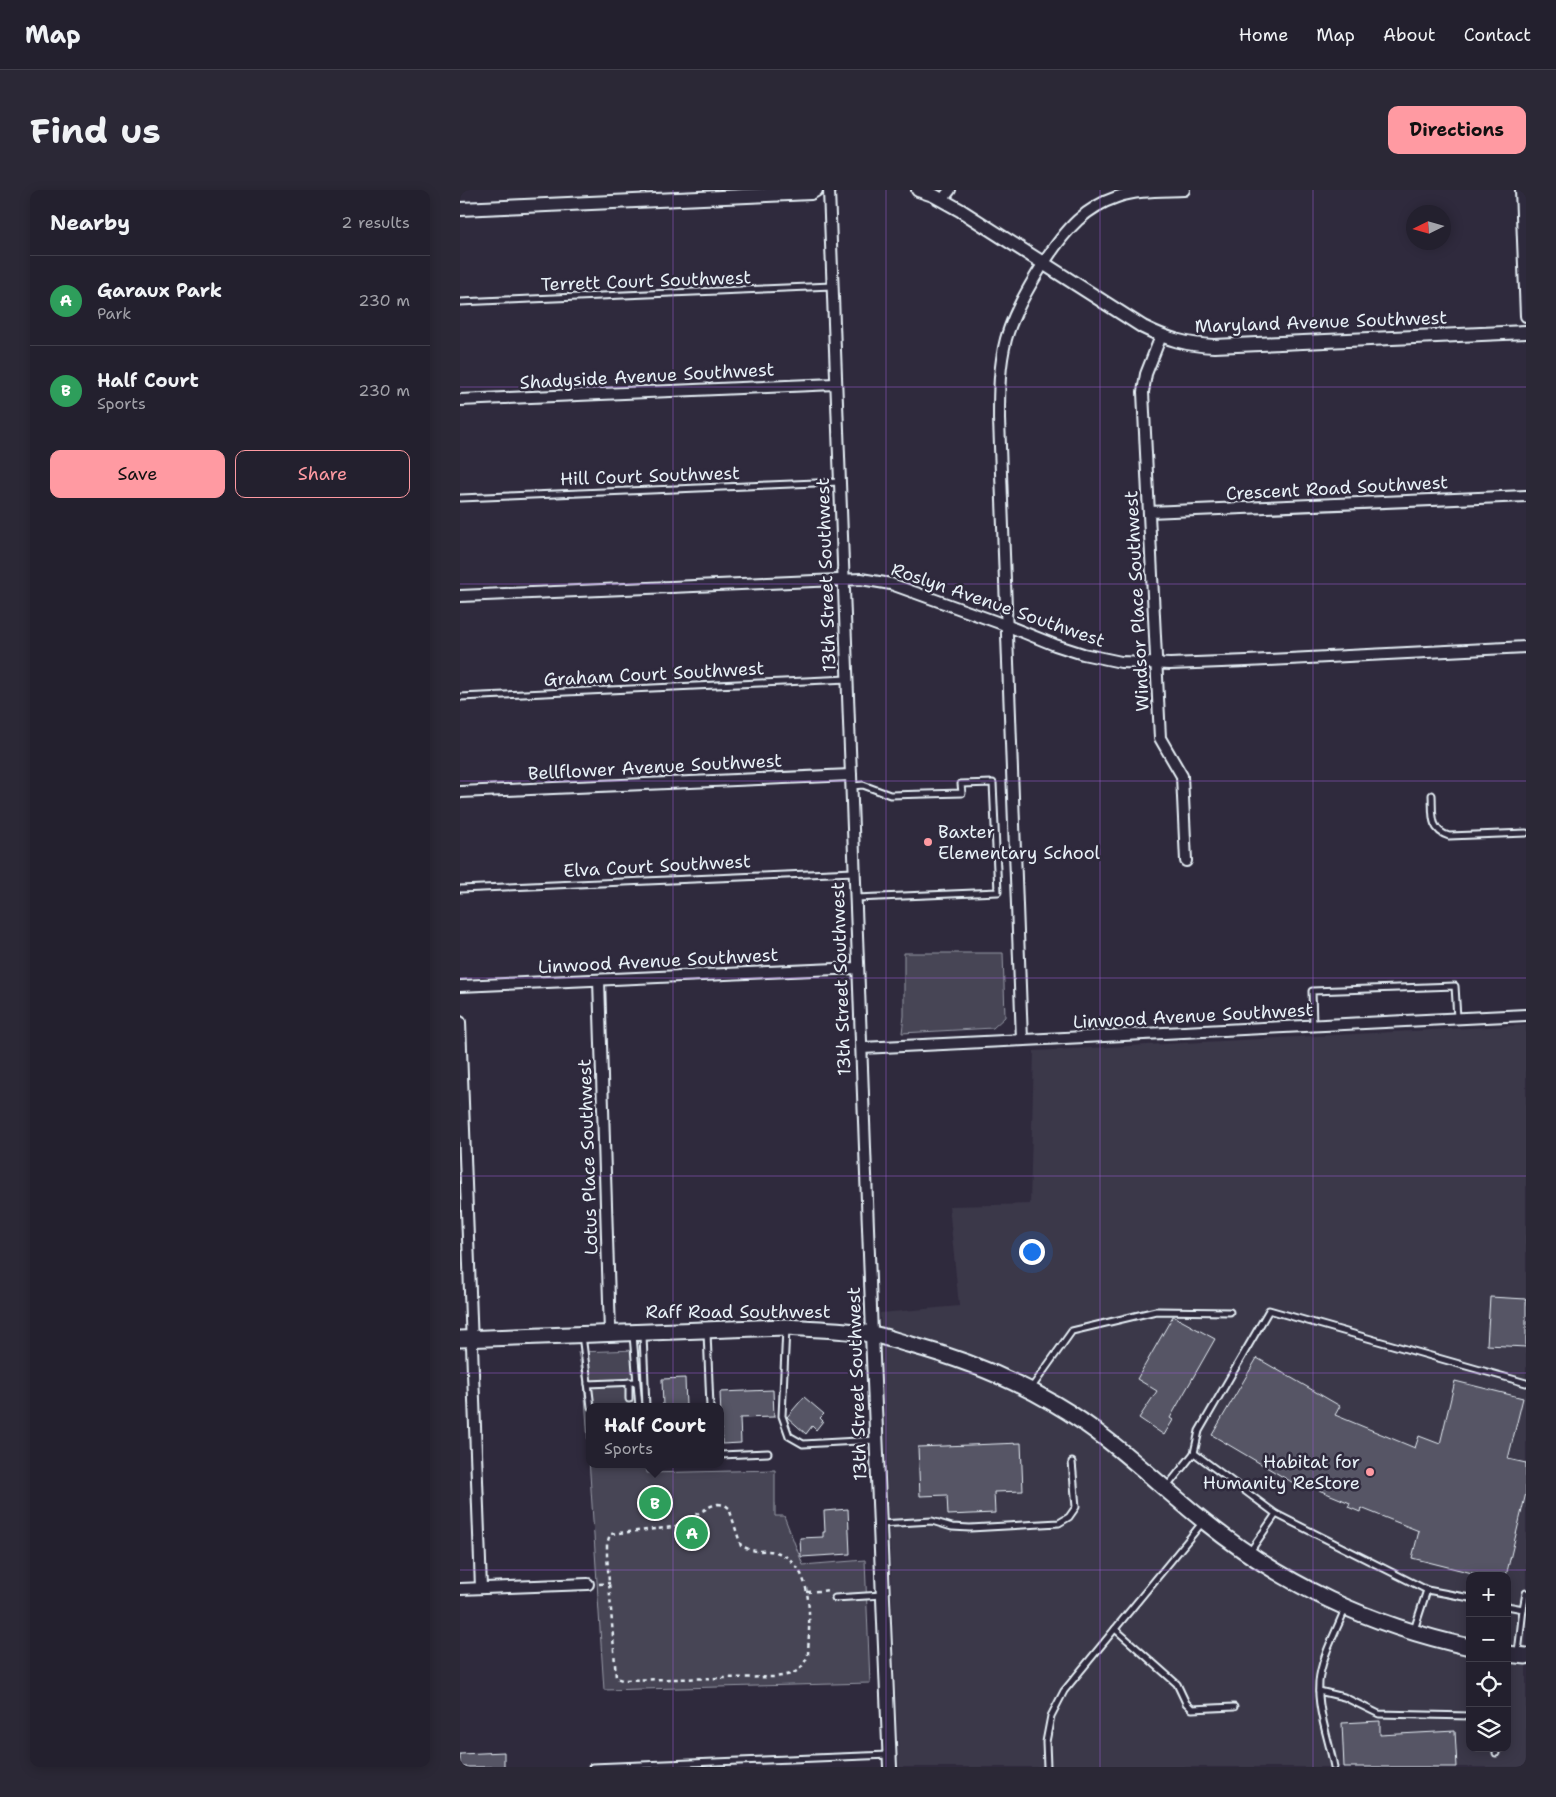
<!DOCTYPE html>
<meta charset="utf-8">
<style>
body{margin:0;font-family:"Shantell Sans",sans-serif;background:#2b2836;color:#f1f3f6}
.controls{position:absolute;right:15px;bottom:15px;display:grid;overflow:hidden;border-radius:10px;box-shadow:0 2px 12px #0003}
.controls button{width:45px;height:45px;display:grid;place-items:center;padding:0;border:0;border-bottom:1px solid #403e4a;background:#23202e;color:#f1f3f6;font:25px sans-serif}
.compass{position:absolute;left:946px;top:15px;width:45px;height:45px;border-radius:50%;background:#23202e;box-shadow:0 2px 12px #0003;rotate:265deg}
.you{position:absolute;left:571px;top:1061px;width:18px;height:18px;margin:-12px;border:4px solid #fff;border-radius:50%;background:#1a73e8;box-shadow:0 0 0 8px #1a73e833}
.badge{display:grid;place-items:center;width:32px;height:32px;border-radius:50%;background:#ff9aa2;color:#fff;font-size:16px;font-weight:700}
.pin{position:absolute;translate:-50% -50%;border:2px solid #fff;box-shadow:0 1px 5px #0006}
.popup{position:absolute;left:126px;top:1213px;width:138px;height:65px;box-sizing:border-box;display:grid;place-content:center;border-radius:10px;background:#23202e;filter:drop-shadow(0 1px 4px #0005);font-size:16px;white-space:nowrap;color:#a3a3aa}
.popup b{font-size:19px;color:#f1f3f6}
.popup::after{content:'';position:absolute;left:50%;top:100%;margin-left:-10px;border:10px solid transparent;border-top-color:#23202e}
.list{margin:0;padding:0;list-style:none}
h2{display:flex;justify-content:space-between;align-items:center;height:65px;margin:0;padding:0 20px;font-size:21px}
h2 small{font-size:16px;font-weight:400;color:#a3a3aa}
.list li{display:grid;grid-template-columns:32px 1fr auto;gap:15px;align-items:center;box-sizing:border-box;height:90px;padding:0 20px;border-top:1px solid #403e4a}
.list b{display:block;font-size:19px;white-space:nowrap}
.list p{margin:0;font-size:16px;white-space:nowrap;color:#a3a3aa}
.list em{font-size:16px;font-style:normal;color:#a3a3aa}
.actions{display:flex;gap:10px;padding:15px 20px}
.actions a{flex:1;padding:11px 0;border:1px solid #ff9aa2;border-radius:10px;text-align:center;font-size:18px;color:#ff9aa2}
.actions .main{background:#ff9aa2;color:#111}
.icon{flex:none;width:28px;height:28px;fill:none;stroke:currentColor;stroke-width:2;stroke-linecap:round;stroke-linejoin:round}
.map{position:relative;flex:none;width:1066px;height:1577px;overflow:hidden;border-radius:10px}
header{display:flex;align-items:center;gap:30px;box-sizing:border-box;height:70px;padding:0 25px;background:#23202e;border-bottom:1px solid #403e4a}
header strong{font-size:24px}
nav{display:flex;gap:28px;margin-inline-start:auto;font-size:18px}
.intro{display:flex;align-items:center;justify-content:space-between;box-sizing:border-box;height:120px;padding:0 30px}
h1{margin:0;font-size:35px}
.button{padding:12px 22px;border-radius:10px;background:#ff9aa2;color:#111;font-size:18px;font-weight:700}
main{display:flex;gap:30px;padding:0 30px}
aside{flex:1;background:#23202e;border-radius:10px;box-shadow:0 2px 12px #0003}
.map>svg:first-child{display:block}
.built{fill:#3b3749;fill-rule:evenodd}
.green{fill:#464455;stroke:#979aa6}
.building{fill:#575565;stroke:#e8f1f8}
.lines{fill:none;stroke-linecap:round;stroke-linejoin:round}
.service-casing{stroke:#e8f1f8;stroke-width:9}
.minor-casing{stroke:#e8f1f8;stroke-width:14}
.tertiary-casing{stroke:#e8f1f8;stroke-width:16}
.secondary-casing{stroke:#e8f1f8;stroke-width:19}
.path{stroke:#e8f1f8;stroke-width:2.5;stroke-dasharray:4 4;stroke-linecap:butt}
.service{stroke:#2f2a3d;stroke-width:5}
.minor{stroke:#2f2a3d;stroke-width:10}
.tertiary{stroke:#2f2a3d;stroke-width:12}
.secondary{stroke:#2f2a3d;stroke-width:15}
.grid{fill:none;stroke:#965dcd;stroke-width:1;stroke-opacity:0.55}
.poi-dot{fill:#ff9aa2;stroke:#2f2a3d;stroke-width:2}
.labels{text-anchor:middle;stroke-width:5;stroke-linejoin:round;paint-order:stroke}
.street-label{font-size:18px;fill:#e8f1f8;stroke:#2f2a3d}
.poi-label{font-size:18px;fill:#e8f1f8;stroke:#2f2a3d;text-anchor:start}
</style>
<header>
<strong>Map</strong>
<nav><a>Home</a><a>Map</a><a>About</a><a>Contact</a></nav>
</header>
<div class="intro"><h1>Find us</h1><a class="button">Directions</a></div>
<main>
<aside>
<h2>Nearby<small>2 results</small></h2>
<ul class="list">
<li><span class="badge" style="background:#2e9e5b">A</span><div><b>Garaux Park</b><p>Park</p></div><em>230 m</em></li>
<li><span class="badge" style="background:#2e9e5b">B</span><div><b>Half Court</b><p>Sports</p></div><em>230 m</em></li>
</ul>
<div class="actions"><a class="main">Save</a><a>Share</a></div>
</aside>
<div class="map">
<svg width="1066" height="1577" viewBox="0 0 1066 1577">
<rect width="100%" height="100%" fill="#2f2a3d"/>
<filter id="ink" filterUnits="userSpaceOnUse"><feTurbulence type="fractalNoise" baseFrequency=".02" numOctaves="2"/><feDisplacementMap in="SourceGraphic" scale="10" xChannelSelector="R" yChannelSelector="G"/><feConvolveMatrix kernelMatrix="1 2 1 2 8 2 1 2 1" color-interpolation-filters="sRGB"/></filter>
<g filter="url(#ink)">
<path class="built" d="M1066,835V1577H439L420,1123L499,1116L489,1016L570,1014L574,861ZM1010,1386H1047V1558H1010Z"/>
<g class="green">
<path d="M444,763H543L545,827L533,838L442,843L444,826Z"/>
<path d="M178,1160L182,1217H130V1274H186L187,1283L315,1280V1326H324L343,1375L405,1370L410,1493L144,1500L124,1191L118,1162Z"/>
</g>
<g class="building">
<path d="M1030,1107L1066,1109V1157L1027,1155Z"/>
<path d="M713,1126L755,1149L710,1228L713,1230L704,1245L679,1228L697,1201L677,1189Z"/>
<path d="M797,1168L880,1216L875,1225L955,1258L959,1246L980,1254L995,1191L1063,1208L1048,1269L1066,1273V1303L1046,1386H1024L952,1368L959,1341L901,1318L900,1322L888,1317L890,1313L837,1291L835,1294L752,1245Z"/>
<path d="M225,1188L226,1217H203L202,1189Z"/>
<path d="M313,1200L314,1227L280,1228L281,1253L262,1254L260,1202Z"/>
<path d="M344,1207L364,1224L360,1228L363,1231L356,1240L352,1236L346,1244L327,1227Z"/>
<path d="M561,1253L563,1301L534,1302L535,1323L488,1325L487,1305L460,1306L458,1257Z"/>
<path d="M388,1319L390,1364L341,1367L340,1348L363,1347V1342H365L364,1321Z"/>
<path d="M920,1531V1545L995,1541L997,1577H884L882,1533Z"/>
<path d="M44,1562V1577H0V1564Z"/>
</g>
<g class="lines">
<g class="service-casing">
<g id="service">
<path d="M0,112L372,96"/>
<path d="M0,308L380,292"/>
<path d="M0,507L388,489"/>
<path d="M392,596L403,595L430,605L502,603L501,594L533,593L538,702L396,708"/>
<path d="M972,605C973,623 969,640 989,646L1066,643"/>
<path d="M0,699L394,682"/>
<path d="M853,835L852,801L995,796L997,828"/>
<path d="M326,1138L322,1226L329,1246L343,1254L416,1250"/>
<path d="M247,1142L250,1217"/>
<path d="M122,1145L131,1217"/>
<path d="M173,1145L179,1217"/>
<path d="M183,1145L186,1217"/>
<path d="M169,1192V1209"/>
<path d="M128,1194L176,1192"/>
<path d="M570,1200L612,1141L696,1121L770,1122"/>
<path d="M734,1263L739,1241L809,1120L1066,1193"/>
<path d="M260,1265L308,1263"/>
<path d="M706,1298L734,1263L816,1324L967,1400L1010,1408"/>
<path d="M420,1334L472,1331L492,1337L510,1338L599,1333L609,1327L616,1317L612,1272"/>
<path d="M789,1363L816,1324"/>
<path d="M375,1408L422,1405"/>
<path d="M1047,1416L1063,1419L1058,1463"/>
<path d="M1063,1419L1066,1403"/>
<path d="M655,1439L717,1494L726,1513L732,1519L774,1517"/>
<path d="M954,1440L967,1400"/>
<path d="M859,1501L884,1507L919,1524L1010,1526"/>
<path d="M1036,1558V1563"/>
<path d="M132,1577L429,1565"/>
<path d="M587,1577L586,1552L591,1526L604,1501L742,1333"/>
<path d="M874,1577C869,1549 857,1521 859,1492C861,1468 876,1442 885,1419"/>
</g>
</g>
<g class="minor-casing">
<g id="minor">
<path d="M369,0L412,1144"/>
<path d="M1061,0L1066,126"/>
<path d="M482,10L490,0"/>
<path d="M701,146L686,184L683,202L700,548L722,586L726,671"/>
<path d="M0,210L375,194"/>
<path d="M689,322L1066,306"/>
<path d="M0,406L401,389L431,394L548,436L595,455L623,464L661,472L710,474L787,471L1066,457"/>
<path d="M0,602L391,585"/>
<path d="M139,790L150,1143"/>
<path d="M0,796L398,778"/>
<path d="M0,832L21,1398"/>
<path d="M562,850L539,229C539,202 539,176 546,149C555,116 592,54 618,30C629,20 642,12 657,7C677,0 702,1 724,0"/>
<path d="M402,858L1066,825"/>
<path d="M0,1399L128,1394"/>
</g>
</g>
<g class="tertiary-casing">
<g id="tertiary">
<path d="M458,0L473,5L500,20L683,137C707,149 727,155 754,156L1066,142"/>
<path d="M0,19L351,3L356,0"/>
<path d="M412,1144L430,1577"/>
</g>
</g>
<g class="secondary-casing">
<g id="secondary">
<path d="M0,1149L326,1137C354,1139 383,1139 411,1144C424,1146 436,1151 448,1154C499,1168 549,1187 595,1214C650,1246 694,1291 744,1331C824,1395 909,1435 1010,1457"/>
<path d="M1047,1464L1066,1466"/>
</g>
</g>
<g class="path">
<path d="M258,1314L265,1315L269,1318L281,1356C286,1358 291,1360 296,1361C303,1361 312,1360 319,1363C356,1378 349,1433 348,1465C341,1483 332,1485 314,1487L162,1490L156,1488L147,1365V1354L150,1344L214,1337L251,1316Z"/>
<path d="M139,1394L150,1393"/>
<path d="M347,1402L371,1400"/>
</g>
<use href="#service" class="service"/>
<use href="#minor" class="minor"/>
<use href="#tertiary" class="tertiary"/>
<use href="#secondary" class="secondary"/>
</g>
</g>
<path class="grid" d="M213,0V1577M426,0V1577M640,0V1577M853,0V1577M0,197H1066M0,394H1066M0,591H1066M0,788H1066M0,986H1066M0,1183H1066M0,1380H1066"/>
<g class="poi-dot">
<circle cx="468" cy="652" r="5"/>
<circle cx="910" cy="1282" r="5"/>
</g>
<g class="labels">
<g class="street-label">
<text transform="translate(186 91) rotate(-2)" y="6">Terrett Court Southwest</text>
<text transform="translate(861 132) rotate(-2)" y="6">Maryland Avenue Southwest</text>
<text transform="translate(187 186) rotate(-3)" y="6">Shadyside Avenue Southwest</text>
<text transform="translate(190 286) rotate(-2)" y="6">Hill Court Southwest</text>
<text transform="translate(877 298) rotate(-3)" y="6">Crescent Road Southwest</text>
<text transform="translate(366 385) rotate(-92)" y="6">13th Street Southwest</text>
<text transform="translate(677 411) rotate(-93)" y="6">Windsor Place Southwest</text>
<text transform="translate(538 415) rotate(19)" y="6">Roslyn Avenue Southwest</text>
<text transform="translate(194 484) rotate(-3)" y="6">Graham Court Southwest</text>
<text transform="translate(195 577) rotate(-3)" y="6">Bellflower Avenue Southwest</text>
<text transform="translate(197 676) rotate(-3)" y="6">Elva Court Southwest</text>
<text transform="translate(198 771) rotate(-3)" y="6">Linwood Avenue Southwest</text>
<text transform="translate(381 789) rotate(-92)" y="6">13th Street Southwest</text>
<text transform="translate(733 826) rotate(-3)" y="6">Linwood Avenue Southwest</text>
<text transform="translate(128 967) rotate(-92)" y="6">Lotus Place Southwest</text>
<text x="278" y="1128">Raff Road Southwest</text>
<text transform="translate(397 1194) rotate(-92)" y="6">13th Street Southwest</text>
</g>
<g class="poi-label">
<text x="478" y="648">Baxter<tspan x="478" dy="21">Elementary School</tspan></text>
<text x="900" y="1278" text-anchor="end">Habitat for<tspan x="900" dy="21">Humanity ReStore</tspan></text>
</g>
</g>
</svg>
<div class="controls">
<button>+</button>
<button>−</button>
<button><svg class="icon" aria-label="locate" viewBox="0 0 24 24"><circle cx="12" cy="12" r="6"/><path d="M12 2v4M12 18v4M2 12h4M18 12h4"/></svg></button>
<button><svg class="icon" aria-label="layers" viewBox="0 0 24 24"><path d="M12 4l9 5-9 5-9-5zM3 14l9 5 9-5"/></svg></button>
</div>
<svg class="compass" viewBox="-18 -18 36 36"><path d="M0-13l5 13h-10z" fill="#e53935"/><path d="M0 13l5-13h-10z" fill="#a3a3aa"/></svg>
<div class="you"></div>
<div class="pin badge" style="left:232px;top:1343px;background:#2e9e5b">A</div>
<div class="pin badge" style="left:195px;top:1313px;background:#2e9e5b">B</div>
<div class="popup"><b>Half Court</b>Sports</div>
</div>
</main>
